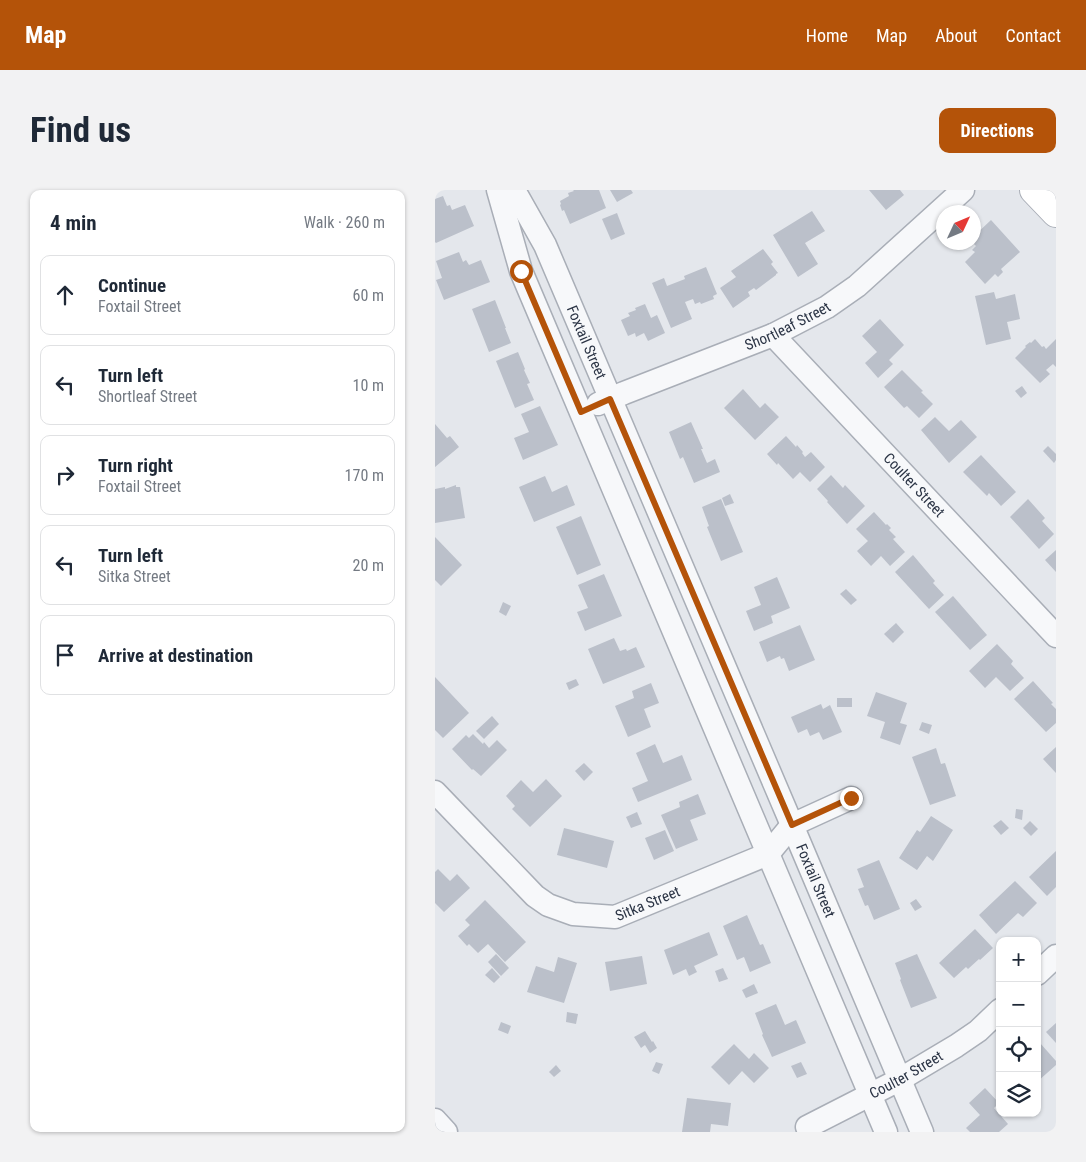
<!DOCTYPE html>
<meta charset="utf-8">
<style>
body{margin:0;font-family:"Roboto Condensed",sans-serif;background:#f2f2f3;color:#1f2937}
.controls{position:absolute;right:15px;bottom:15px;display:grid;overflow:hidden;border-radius:10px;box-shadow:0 1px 4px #0004}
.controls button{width:45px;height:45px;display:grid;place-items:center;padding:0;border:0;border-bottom:1px solid #e0e1e3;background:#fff;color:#1f2937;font:25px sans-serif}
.compass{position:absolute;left:501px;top:15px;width:45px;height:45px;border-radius:50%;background:#fff;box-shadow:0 1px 4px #0004;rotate:46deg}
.stop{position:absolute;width:15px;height:15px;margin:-11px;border:4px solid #b45309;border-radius:50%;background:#fff}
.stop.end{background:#b45309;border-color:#fff;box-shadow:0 1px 5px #0008}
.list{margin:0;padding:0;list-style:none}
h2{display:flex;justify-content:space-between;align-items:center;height:65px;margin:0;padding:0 20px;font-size:21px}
h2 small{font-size:16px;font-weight:400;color:#747a83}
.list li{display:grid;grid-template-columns:32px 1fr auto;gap:15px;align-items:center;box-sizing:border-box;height:80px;margin:0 10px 10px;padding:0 10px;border:1px solid #e0e1e3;border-radius:10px}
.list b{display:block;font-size:19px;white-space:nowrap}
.list p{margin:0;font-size:16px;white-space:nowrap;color:#747a83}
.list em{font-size:16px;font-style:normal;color:#747a83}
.icon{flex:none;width:28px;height:28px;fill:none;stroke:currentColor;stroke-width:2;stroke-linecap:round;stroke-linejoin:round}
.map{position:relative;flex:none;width:621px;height:942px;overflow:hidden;border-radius:10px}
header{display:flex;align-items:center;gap:30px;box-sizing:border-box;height:70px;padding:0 25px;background:#b45309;color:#fff}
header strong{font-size:24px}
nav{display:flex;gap:28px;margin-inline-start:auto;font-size:18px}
.intro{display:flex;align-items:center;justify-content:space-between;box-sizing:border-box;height:120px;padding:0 30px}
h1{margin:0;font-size:35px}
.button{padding:12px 22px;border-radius:10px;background:#b45309;color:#fff;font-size:18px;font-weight:700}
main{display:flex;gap:30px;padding:0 30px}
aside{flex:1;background:#fff;border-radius:10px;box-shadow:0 1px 4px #0004}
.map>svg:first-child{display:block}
.building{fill:#bbc0ca}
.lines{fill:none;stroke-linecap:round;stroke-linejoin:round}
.minor-casing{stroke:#a9aeb7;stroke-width:25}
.secondary-casing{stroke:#a9aeb7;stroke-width:30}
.minor{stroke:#f7f8fa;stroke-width:22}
.secondary{stroke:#fff;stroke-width:28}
.route{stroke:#b45309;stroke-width:6}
.labels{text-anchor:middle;stroke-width:4;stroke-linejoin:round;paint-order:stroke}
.street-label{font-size:15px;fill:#2b3445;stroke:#f4f6f9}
</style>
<header>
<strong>Map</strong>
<nav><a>Home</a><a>Map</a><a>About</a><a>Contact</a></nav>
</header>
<div class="intro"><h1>Find us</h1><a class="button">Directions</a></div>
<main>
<aside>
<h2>4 min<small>Walk · 260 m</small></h2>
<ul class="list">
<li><svg class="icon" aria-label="ahead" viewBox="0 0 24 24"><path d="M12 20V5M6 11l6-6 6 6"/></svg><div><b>Continue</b><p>Foxtail Street</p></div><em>60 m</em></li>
<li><svg class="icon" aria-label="left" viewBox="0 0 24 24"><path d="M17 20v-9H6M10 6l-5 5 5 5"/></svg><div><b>Turn left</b><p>Shortleaf Street</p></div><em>10 m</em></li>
<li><svg class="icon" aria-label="right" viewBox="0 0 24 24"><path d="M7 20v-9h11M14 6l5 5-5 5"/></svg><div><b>Turn right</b><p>Foxtail Street</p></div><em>170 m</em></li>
<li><svg class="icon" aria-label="left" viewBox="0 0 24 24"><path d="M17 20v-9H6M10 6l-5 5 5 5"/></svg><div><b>Turn left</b><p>Sitka Street</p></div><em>20 m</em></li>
<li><svg class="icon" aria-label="arrive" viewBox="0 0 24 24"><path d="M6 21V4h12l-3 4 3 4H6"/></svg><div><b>Arrive at destination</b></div></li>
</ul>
</aside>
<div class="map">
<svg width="621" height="942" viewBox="0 0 621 942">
<rect width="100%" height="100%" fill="#e4e7ec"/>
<g class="building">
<path d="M138,0H164L171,18L135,34L129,20L127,21L125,15L126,14L125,11L134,6L133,3L139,1Z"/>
<path d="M175,0H196L198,3L182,12Z"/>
<path d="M434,0H465L469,5L451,20Z"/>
<path d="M8,6L12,16L15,15L17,20L30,15L39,36L1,53L0,52V9Z"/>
<path d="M377,21L390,41L370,53L383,74L363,87L338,45Z"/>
<path d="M182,23L190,44L176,50L167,29Z"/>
<path d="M556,30L585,62L566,79L568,82L563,87L560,84L550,94L530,72L540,62L537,60L541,56L538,53V47Z"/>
<path d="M328,59L338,72L336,74L343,83L341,84V85L321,100L319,98L313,102L315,106L298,118L285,98L301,87L296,81Z"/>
<path d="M24,62L28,72L31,70L34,75L46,70L55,92L9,110L1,90L7,88L1,71Z"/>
<path d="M271,77L282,104L278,106L279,109L266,114L265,112L260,114L258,109L250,112L257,129L236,138L217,93L229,88L232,96L250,89L249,86Z"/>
<path d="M559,102L561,109L580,104L585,129L572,132L576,149L551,155L540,106Z"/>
<path d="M60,110L71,138H70L76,153L54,162L37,119Z"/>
<path d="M210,114L216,128L222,125L230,143L213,151L209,143L201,147L200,143L193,146L186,130L195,126L193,123L201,120L200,118Z"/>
<path d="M445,129L469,155L454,170L458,174L443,188L430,173L442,162L427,146Z"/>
<path d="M600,149L607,157L609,156L611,159L621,149V177L618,174L611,180L615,184L605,193L580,168L591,157L590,156L595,152L596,153Z"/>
<path d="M83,162L90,179L89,180L95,193L92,194L99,210L80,218L61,171Z"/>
<path d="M467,180L488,201L486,202L498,214L484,228L472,216L469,218L449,197Z"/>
<path d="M587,196L592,203L586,208L580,201Z"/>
<path d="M308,199L325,218L330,213L344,227L320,250L289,218Z"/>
<path d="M105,216L123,255L88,270L79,248L94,242L86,224Z"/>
<path d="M500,227L514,241L526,230L542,247L514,273L486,240Z"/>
<path d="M256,232L268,259H266L272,273L280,269L285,282L259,293L248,267L245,269L234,242Z"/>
<path d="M0,234L12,248L15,246L24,257L0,277Z"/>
<path d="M351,246L361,257L362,255L368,262L367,263L370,267L376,262L390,277L375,292L365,282L358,289L343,273L342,275L332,264Z"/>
<path d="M613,256L621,264V270L619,273L608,261Z"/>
<path d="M546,265L581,302L566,316L554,303L552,306L528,282Z"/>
<path d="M396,285L408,298L410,295L430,316L412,334L392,312L393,311L382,299Z"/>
<path d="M110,286L117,302L132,295L140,315L99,332L84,297Z"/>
<path d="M21,295V297H25L30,328L0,333V299L10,297V299Z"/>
<path d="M295,304L299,313L290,316L287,308Z"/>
<path d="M286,309L308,362L286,371L272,337L274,336L267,317Z"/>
<path d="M593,309L610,328L607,331L619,344L604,359L575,327Z"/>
<path d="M439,322L451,335L452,334L456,338L454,340L461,347L458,349L470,362L455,376L446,366L436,376L422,361L433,351L421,339Z"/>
<path d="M146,326L166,375L142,385L121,337Z"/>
<path d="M0,347L27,375L6,396L0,390Z"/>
<path d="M621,360V382L610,370Z"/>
<path d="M478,365L500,391L498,393L509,405L494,419L460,382Z"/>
<path d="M169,384L187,426L150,441L142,422L153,418L143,395Z"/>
<path d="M342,387L355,418L336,426L338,433L319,441L311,421L326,415L319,397Z"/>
<path d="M411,399L422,410L416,415L405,404Z"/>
<path d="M518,406L552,445L535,460L500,422Z"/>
<path d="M68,412L76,416L71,426L64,422Z"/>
<path d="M461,433L469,442L458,453L449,444Z"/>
<path d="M365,435L380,470L354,481L349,468L346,469L345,466L332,472L324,452Z"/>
<path d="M179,448L185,461L191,459L192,461L201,457L210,477L168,494L153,459Z"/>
<path d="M562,454L578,471L576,474L589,488L575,501L561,487L550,498L534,481Z"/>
<path d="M0,487L34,523L8,548L0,540Z"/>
<path d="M141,489L144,495L134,500L131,493Z"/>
<path d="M598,491L618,513L616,514L621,519V533L611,542L579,509Z"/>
<path d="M216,493L224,513L209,519L216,537L193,547L180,516L199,508L197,501Z"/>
<path d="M441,502L472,513L465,533L472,535L465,555L445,548L450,532L432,526Z"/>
<rect x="402" y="508" width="15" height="9"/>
<path d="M386,514L388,519L395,515L407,542L388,550L384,542L375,546L372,539L363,543L356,527Z"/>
<path d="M57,526L64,534L49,549L41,541Z"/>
<path d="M487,532L497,535L494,544L484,540Z"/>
<path d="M38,544L48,554L49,552L54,558L62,550L72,560L46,586L38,579L37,580L17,559L31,545L34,548Z"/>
<path d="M220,554L228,573L247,565L257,590L203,612L197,598L213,591L201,563Z"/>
<path d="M621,557V583L608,569Z"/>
<path d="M501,558L506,574L510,573L521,606L495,615L477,567Z"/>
<path d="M149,573L158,582L149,591L140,581Z"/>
<path d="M111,589L127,606L95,637L77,619L80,616L71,606L86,590L98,602Z"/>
<path d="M263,604L271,624L255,630L263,650L241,659L226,625L245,617L244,612Z"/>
<path d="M581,619L588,620L587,630L580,628Z"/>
<path d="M202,622L207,634L196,638L191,627Z"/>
<path d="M496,626L518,640L498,671L492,666L482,680L464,668L482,640L485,642Z"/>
<path d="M566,630L574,638L566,645L558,636Z"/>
<path d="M595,631L603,639L596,646L588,638Z"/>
<path d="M129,638L179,651L172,678L122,665Z"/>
<path d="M230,640L239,661L219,670L210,648Z"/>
<path d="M621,661V697L612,706L594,687Z"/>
<path d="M444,670L465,719L439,730L433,715L430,716L423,699L429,697L422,679Z"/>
<path d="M3,679L15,691L22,684L35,698L9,722L0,713V682Z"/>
<path d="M580,691L602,713L588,727L583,723L561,744L544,725Z"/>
<path d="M481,709L487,717L480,721L475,713Z"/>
<path d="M50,710L91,752L70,772L53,754L43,763L34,754L32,756L23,746L35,735L30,730Z"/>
<path d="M312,725L325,755L328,754L336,773L315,782L309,767L302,770L288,736Z"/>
<path d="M540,739L558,758L545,770L544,769L533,779L531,777L519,788L504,773Z"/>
<path d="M274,742L283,765L259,776L262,782L254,786L251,779L238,785L229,760Z"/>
<path d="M61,764L74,778L66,786L53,772Z"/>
<path d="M482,764L502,808L476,818L465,790L466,789L460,773Z"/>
<path d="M207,766L212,794L175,801L170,772Z"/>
<path d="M123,767L142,773L129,813L92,802L101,776L119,782Z"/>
<path d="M57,778L65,787L59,793L50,785Z"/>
<path d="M288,778L293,789L284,792L280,781Z"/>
<path d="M319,794L323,803L311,808L307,800Z"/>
<path d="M341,814L350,835L361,830L371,853L337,867L327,845L328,844L320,823Z"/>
<path d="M132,822L143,824L141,834L131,832Z"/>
<path d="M66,832L76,836L73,844L63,840Z"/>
<path d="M621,833V853L611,842Z"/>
<path d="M210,841L217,852L218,851L222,858L215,863L210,855L206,858L199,847Z"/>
<path d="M605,853L621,871V875L602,892V856Z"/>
<path d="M299,854L314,869L319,863L334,878L319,893L307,881L294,895L276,877Z"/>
<path d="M221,872L228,874L224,884L217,881Z"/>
<path d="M366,872L372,884L362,888L356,876Z"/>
<path d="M121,875L126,881L119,887L114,882Z"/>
<path d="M550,898L564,913L559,918L573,934L564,942H535L531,938L545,925L534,913Z"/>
<path d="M252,908L296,913L293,936L276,934L275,942H247Z"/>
</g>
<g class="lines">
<g class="minor-casing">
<g id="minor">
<path d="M63,0L86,81L451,942"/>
<path id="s1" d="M79,0L110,55L357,635L487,942"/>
<path id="s2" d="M338,145L621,446"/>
<path id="s3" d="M163,214L189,203L338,145L392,117L422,96L528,0"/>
<path id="s4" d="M0,602L100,706L113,715L138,724L180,727L333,664L357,635L416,608"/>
<path d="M602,784L621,766"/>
<path d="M0,930L11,942"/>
<path id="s5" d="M372,937L464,890L521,856L543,841L565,820"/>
</g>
</g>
<g class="secondary-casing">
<path id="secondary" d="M599,0L621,23"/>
</g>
<use href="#minor" class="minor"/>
<use href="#secondary" class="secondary"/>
</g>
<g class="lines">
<path class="route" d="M86,81L146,222L175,209L357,635L416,608"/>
</g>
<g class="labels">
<g class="street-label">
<text dy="5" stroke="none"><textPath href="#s3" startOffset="205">Shortleaf Street</textPath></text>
<text dy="5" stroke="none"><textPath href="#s1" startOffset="169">Foxtail Street</textPath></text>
<text dy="5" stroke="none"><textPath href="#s2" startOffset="206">Coulter Street</textPath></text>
<text dy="5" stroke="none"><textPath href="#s1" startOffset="754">Foxtail Street</textPath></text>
<text dy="5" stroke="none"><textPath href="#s4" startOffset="264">Sitka Street</textPath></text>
<text dy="5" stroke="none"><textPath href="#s5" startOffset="112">Coulter Street</textPath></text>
</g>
</g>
</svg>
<div class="controls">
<button>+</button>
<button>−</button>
<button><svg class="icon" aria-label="locate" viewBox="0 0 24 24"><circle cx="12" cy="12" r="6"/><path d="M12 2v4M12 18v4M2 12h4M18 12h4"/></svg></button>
<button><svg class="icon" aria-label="layers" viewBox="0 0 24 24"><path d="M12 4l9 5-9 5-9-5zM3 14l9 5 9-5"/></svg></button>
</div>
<svg class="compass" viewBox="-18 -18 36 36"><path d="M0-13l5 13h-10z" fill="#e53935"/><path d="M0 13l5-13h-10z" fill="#747a83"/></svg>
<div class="stop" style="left:86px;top:81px"></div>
<div class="stop end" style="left:416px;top:608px"></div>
</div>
</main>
